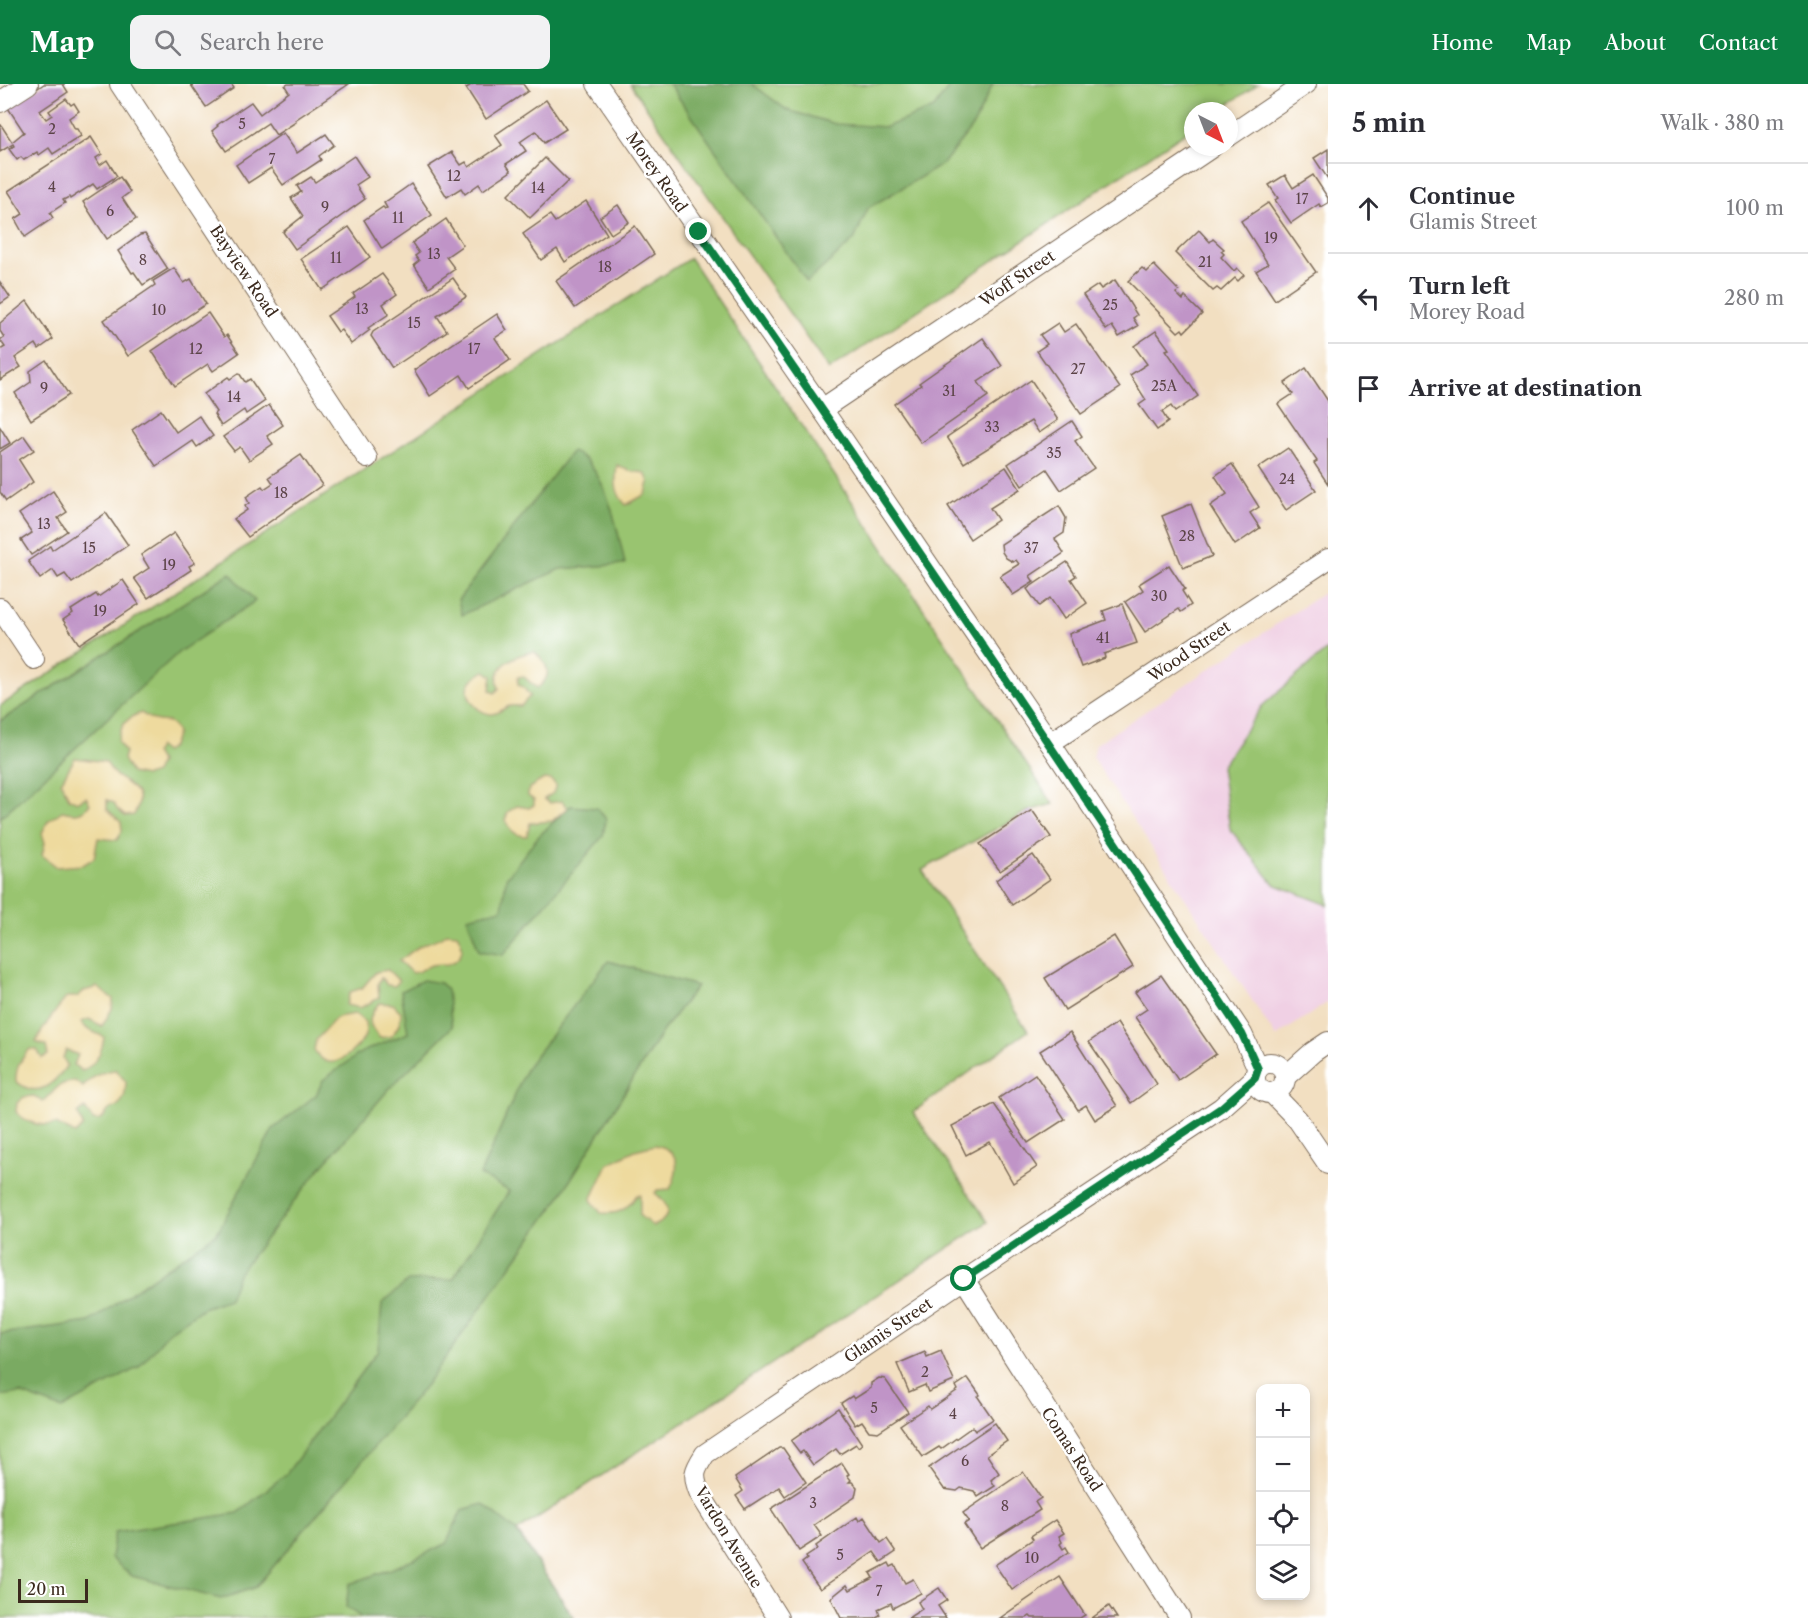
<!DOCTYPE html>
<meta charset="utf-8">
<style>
body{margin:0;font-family:"Libre Caslon Text",serif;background:#f2f2f3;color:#2b2b33}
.controls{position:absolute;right:18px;bottom:18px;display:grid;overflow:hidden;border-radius:12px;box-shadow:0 3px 9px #0003}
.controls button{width:54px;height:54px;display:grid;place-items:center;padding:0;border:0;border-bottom:2px solid #e1e1e2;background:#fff;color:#2b2b33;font:30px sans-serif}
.compass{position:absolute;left:1184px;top:18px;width:54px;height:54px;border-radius:50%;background:#fff;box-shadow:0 3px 9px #0003;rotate:138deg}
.scale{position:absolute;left:18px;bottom:15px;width:70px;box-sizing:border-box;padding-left:6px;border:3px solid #3b2a1e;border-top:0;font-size:16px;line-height:21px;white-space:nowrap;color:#3b2a1e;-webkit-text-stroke:4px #fff;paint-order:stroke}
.stop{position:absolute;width:18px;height:18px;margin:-14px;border:4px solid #0b8043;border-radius:50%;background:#fff}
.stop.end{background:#0b8043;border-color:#fff;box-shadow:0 2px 6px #0008}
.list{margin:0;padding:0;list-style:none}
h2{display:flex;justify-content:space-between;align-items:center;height:78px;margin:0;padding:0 24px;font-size:26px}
h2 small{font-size:20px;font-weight:400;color:#7c7c81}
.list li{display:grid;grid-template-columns:39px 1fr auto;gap:18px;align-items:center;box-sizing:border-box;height:90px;padding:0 24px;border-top:2px solid #e1e1e2}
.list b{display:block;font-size:22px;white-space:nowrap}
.list p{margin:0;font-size:20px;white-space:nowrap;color:#7c7c81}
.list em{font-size:20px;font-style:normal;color:#7c7c81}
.icon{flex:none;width:33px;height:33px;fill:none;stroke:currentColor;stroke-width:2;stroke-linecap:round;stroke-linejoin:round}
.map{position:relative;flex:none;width:1328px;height:1534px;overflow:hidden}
header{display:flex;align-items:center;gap:36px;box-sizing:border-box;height:84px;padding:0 30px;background:#0b8043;color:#fff}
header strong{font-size:28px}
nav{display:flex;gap:33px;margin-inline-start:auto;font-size:21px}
.search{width:420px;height:54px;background:#f2f2f3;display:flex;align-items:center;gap:15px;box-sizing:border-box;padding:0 21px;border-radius:12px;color:#7c7c81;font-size:22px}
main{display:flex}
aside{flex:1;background:#fff}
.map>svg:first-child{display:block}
.built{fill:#f0d0e4}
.green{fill:#99c470;stroke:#6a7747;stroke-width:1.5}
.forest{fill:#7aaa62;stroke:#5a6a40;stroke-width:1.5}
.sand{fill:#eeda9e;stroke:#94825e;stroke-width:1.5}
.building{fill:#c094c7}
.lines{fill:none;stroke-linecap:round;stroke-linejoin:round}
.minor-casing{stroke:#7b6957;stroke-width:22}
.minor{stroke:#fff;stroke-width:20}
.route{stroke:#0b8043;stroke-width:8}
.labels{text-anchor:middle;stroke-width:5;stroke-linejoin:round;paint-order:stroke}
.number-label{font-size:14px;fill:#5c4448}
.street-label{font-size:16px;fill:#3b2a1e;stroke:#fff}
</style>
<header>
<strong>Map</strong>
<div class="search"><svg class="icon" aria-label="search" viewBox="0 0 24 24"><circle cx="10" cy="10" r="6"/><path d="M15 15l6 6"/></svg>Search here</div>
<nav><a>Home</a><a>Map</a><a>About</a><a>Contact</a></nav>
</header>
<main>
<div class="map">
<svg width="1328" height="1534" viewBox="0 0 1328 1534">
<rect width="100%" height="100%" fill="#fff"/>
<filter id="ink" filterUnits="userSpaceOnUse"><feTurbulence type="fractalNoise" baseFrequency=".0167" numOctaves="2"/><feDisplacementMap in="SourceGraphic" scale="12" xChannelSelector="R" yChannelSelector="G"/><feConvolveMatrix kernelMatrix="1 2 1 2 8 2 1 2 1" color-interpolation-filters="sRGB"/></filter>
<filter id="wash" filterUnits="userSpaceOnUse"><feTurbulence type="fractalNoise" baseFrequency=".008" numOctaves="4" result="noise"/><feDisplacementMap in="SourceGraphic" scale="24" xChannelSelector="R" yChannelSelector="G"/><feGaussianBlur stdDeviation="1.35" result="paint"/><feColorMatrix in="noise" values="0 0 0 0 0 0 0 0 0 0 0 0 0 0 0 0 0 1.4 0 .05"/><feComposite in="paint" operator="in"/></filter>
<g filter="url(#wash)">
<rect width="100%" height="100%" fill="#f2dfc1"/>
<path class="built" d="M1328,506V918L1276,953L1093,674L1096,660Z"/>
<g class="green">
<path d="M630,0H1258L1218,27H1193V43L829,286Z"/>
<path d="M690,174L1053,720L1028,727L922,786L1028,947L913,1028L988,1138L517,1447L574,1534H0V622Z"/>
<path d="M1328,565V821L1274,800L1230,745L1221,683L1262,622Z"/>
</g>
<g class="forest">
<path d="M669,0H752L787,26L836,40L886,43L934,24L951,0H993L974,40L943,80L868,124L854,156L807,198Z"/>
<path d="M571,368C605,375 619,452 625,480L560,485L462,531L458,516Z"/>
<path d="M230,489L255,517L179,568L0,734V637Z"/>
<path d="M570,722L597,724L606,735L603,752L503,871L479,867L467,833L502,825L506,794L537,754Z"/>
<path d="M608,877L697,902L662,948L558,1116L423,1305L256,1503L221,1515L132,1492L111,1474L115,1448L238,1429L287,1389L378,1266L382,1219L408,1197L453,1195L509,1107L480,1091L527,983Z"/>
<path d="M423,896L440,899L447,906L452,943L390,1004L317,1088L238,1190L229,1215L203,1224L169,1248L139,1283L62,1325L20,1309L0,1312V1250L89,1238L217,1149L273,1045L316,1011L323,996L362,968L408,949L401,907Z"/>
<path d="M483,1420L516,1447L574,1534H362L346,1523L349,1500L391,1485L446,1460L462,1426Z"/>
</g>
<g class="sand">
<path d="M617,381L629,387L645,389L649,398L646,410L626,421C614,408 615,398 617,381Z"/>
<path d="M534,568C548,579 554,592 537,604L523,592L518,593V600L524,604L530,612L521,622C516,622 511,621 507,623C501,626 497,631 490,630C475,627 460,609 473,595C476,592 482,589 485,587L492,592L490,606L495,609L499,604C491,582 516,570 534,568Z"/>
<path d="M141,629C145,631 149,635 154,636C167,640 170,633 177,649L172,662L165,668L158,663L155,669L160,678L155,689L146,692L131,689L123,675L125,668L118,658C120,643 125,634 141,629Z"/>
<path d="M75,674L106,678C109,683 113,690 118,693C135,705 145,710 134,731L125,732L117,725L114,719L107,716V725L121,738L122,747L117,756L98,754L94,774L83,781L57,783L42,771L45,759L42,749L48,737L62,727C74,730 82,731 90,720L86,713L77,718L69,714L61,698Z"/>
<path d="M544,695L551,696L556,701L553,709L544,715L550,719L562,717L567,724L552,737L530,739L527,752C515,752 511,747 505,736L508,728L517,722L529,724L534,721V716L528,712L529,704Z"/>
<path d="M447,849L457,850C465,862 464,875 448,880C442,881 435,879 429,882C423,885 420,888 412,889L399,877C406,872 413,866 420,862C430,857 438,856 447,849Z"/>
<path d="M388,886L399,897L395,902L387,901L381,893L378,900L379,914L360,924L346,921L350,908L362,904L376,888Z"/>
<path d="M97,903L113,915L112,925L102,942L89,935L81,938L87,945L104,953C102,969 96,980 82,987L74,981L78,971L66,966L63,974L67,981C59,993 46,1009 30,1005C26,1004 20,1000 16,998C15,984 21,975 30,965L37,966L42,974L48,971L46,962L36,958C44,941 55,927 67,913H77L84,907Z"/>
<path d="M379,919L393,920L401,928L400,939L392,952L380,954C366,940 368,933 379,919Z"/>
<path d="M355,930L365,938C365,941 366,945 366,948C364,959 341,981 329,978C322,977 318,972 314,966L316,956L337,933Z"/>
<path d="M116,986L126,998C125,1007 126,1015 118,1021C116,1024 112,1024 109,1026C102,1032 105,1038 93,1036L85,1024L78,1030L83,1042L75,1050L56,1040C40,1043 27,1040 16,1028L17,1019L24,1013L34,1012L43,1018C56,1007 56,999 75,997L83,1003C93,992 102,987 116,986Z"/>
<path d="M655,1061C681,1066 680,1085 670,1105L657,1106L655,1109C670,1121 673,1134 653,1142L640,1132V1111H637C627,1125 620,1131 601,1129L591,1116L608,1080L635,1066Z"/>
</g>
<g id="blocks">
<g class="building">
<path d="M44,0H63L68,8L40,27L46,35L52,31L49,27L66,15L71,21L74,19L79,27L69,34L75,45H77L81,52L53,70L49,64L39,71L37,68L24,76L21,73L17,76L9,65L14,62L13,60L0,68V42L1,41L12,58L24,48L8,24Z"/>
<path d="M193,0H231L234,4L206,23L191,1Z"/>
<path d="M288,0H349L295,36L296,38L276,51L268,39L226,67L212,47L218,42L217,41L251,18L260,30L289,8L285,2Z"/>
<path d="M473,0H523L528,7L486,35L466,4Z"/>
<path d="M546,16L566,45L544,59L536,47L520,58L526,67L506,80L511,87L483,106L479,100L465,110L461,104L447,113L428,83L452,68L461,81L466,78L469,83L502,61L495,51Z"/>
<path d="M283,49L297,69L326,50L334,61L319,72L321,76L283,101L271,84L248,99L236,81Z"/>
<path d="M91,53L102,70L96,74L100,81L107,76L117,92L97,105L93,100L70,115L69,113L63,116L65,119L50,129L53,134L25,153L15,135L23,130L8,107Z"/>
<path d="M1328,65V95L1314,74Z"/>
<path d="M354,72L368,93L356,101L365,115L295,165L283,148L303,132L291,114L301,108L297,102L311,93L315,98Z"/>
<path d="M545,74L568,97L530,134L508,111Z"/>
<path d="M1285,91L1293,104L1313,91L1328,114V119L1321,123L1319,120L1291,139L1275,116L1278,114L1269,101Z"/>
<path d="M120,93L130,108L122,114L136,135L107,155L83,118Z"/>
<path d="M411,100L432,131L382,165L364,136L383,123L385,125L387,124L384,119Z"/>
<path d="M586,117L607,150L565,178L557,165L541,176L523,150L550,131L555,138Z"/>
<path d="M1268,119L1316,188L1275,216L1256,187L1268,180L1241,137Z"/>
<path d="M618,121L629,138L611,150L600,133Z"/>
<path d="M446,135L463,161L446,173L455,185L429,203L414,181L419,177L415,172L419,169L412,159Z"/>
<path d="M635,142L654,170L575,224L556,197Z"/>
<path d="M349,143L370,173L322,206L301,175Z"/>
<path d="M1199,146L1210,158L1213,155L1224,165L1221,167L1224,170L1221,173L1234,187L1237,184L1244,191L1238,197L1235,194L1221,207L1217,204L1213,207L1175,169Z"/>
<path d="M145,150L168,185L143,201L134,188L132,189L118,167L140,151Z"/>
<path d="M1154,181L1179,207L1176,209L1183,216L1185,213L1202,230L1184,248L1182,245L1178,248L1128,197L1142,184L1147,188Z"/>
<path d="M174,184L184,199L191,195L206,220L128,272L104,236L155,201L153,197Z"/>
<path d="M382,190L397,210L383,220L389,230L368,244L370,246L351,260L341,246L338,248L327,232L355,213L353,210Z"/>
<path d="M453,194L466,213L437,232L447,247L392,284L371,252L373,248Z"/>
<path d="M1115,196L1137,231L1133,234L1138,242L1119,253L1112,242L1106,246L1083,211L1098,201L1101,205Z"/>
<path d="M0,198L10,213L0,220Z"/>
<path d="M27,217L53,255L39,265L36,260L15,274L21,283L0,296V266L5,263L0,256L4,253L0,247V239Z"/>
<path d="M208,229L224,253L227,251L239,269L213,287L208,280L175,302L152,267Z"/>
<path d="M497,230L507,246L495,254L510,276L469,304L461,291L430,312L414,286Z"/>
<path d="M1058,239L1064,248L1076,240L1120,304L1081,330L1037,267L1047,260L1040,251Z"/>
<path d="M1156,247L1169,265L1166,266L1198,312L1175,328L1171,322L1162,328L1168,338L1157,346L1139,321L1146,316L1130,291L1147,280L1134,262Z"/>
<path d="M983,254L1002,282L978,298L988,312L921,359L894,320L921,301L919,299Z"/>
<path d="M46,276L69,311L31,336L15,309L31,298L30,287Z"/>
<path d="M1306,284L1328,317V400L1314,379L1317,377L1278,320L1293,310L1285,299Z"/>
<path d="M239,289L245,298L250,295L265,317L246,330L244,326L221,342L214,330L216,328L204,310L228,293L230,295Z"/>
<path d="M1031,296L1058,336L1039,349L1031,337L964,379L947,353Z"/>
<path d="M269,321L283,341L267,352L273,360L249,376L240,363L234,367L223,353Z"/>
<path d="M161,326L176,348L199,332L213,352L197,363L193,357L156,382L132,346Z"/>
<path d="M1072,337L1082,352L1075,357L1094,384L1061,406L1047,385L1022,402L1008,380Z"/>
<path d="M0,343L10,359L0,365Z"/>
<path d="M24,352L34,366L19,376L33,398L6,417L0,408V368Z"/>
<path d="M1288,364L1316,406L1286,426L1258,384Z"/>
<path d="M301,371L322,401L248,453L234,435L247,426L245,422L249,419L246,413L262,402L264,405L273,399L269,393Z"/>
<path d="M1232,380L1259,423L1250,429L1260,444L1235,461L1210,422L1227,410L1215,392Z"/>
<path d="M1006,383L1020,405L990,424L998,436L970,455L948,422Z"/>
<path d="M53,407L67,428L58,434L67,447L31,471L21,456L32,449L19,430Z"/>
<path d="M1191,420L1212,472L1183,484L1162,432Z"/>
<path d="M1059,422L1066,434L1064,449L1055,455L1064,469L1030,492L1034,498L1013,511L1000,492L1019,480L1016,476L1013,478L1006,474L1002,468L1001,460Z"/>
<path d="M106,429L128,461L72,499L65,490L58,494L53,486L40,495L28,477L50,462L52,466Z"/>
<path d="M174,449L195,479L189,482L191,486L148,514L134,494L149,484L141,471Z"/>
<path d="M1067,478L1076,492L1071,495L1087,519L1064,535L1050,514L1039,522L1027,505Z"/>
<path d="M1169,481L1185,505L1182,507L1191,521L1181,528L1179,525L1145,548L1125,518L1143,506L1139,500Z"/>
<path d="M123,496L139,520L79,560L63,536L73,529L71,526L96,510L98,513Z"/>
<path d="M1122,520L1137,559L1104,570L1105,574L1081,583L1069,550L1106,536L1103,527Z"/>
<path d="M1032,726L1051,753L1000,787L980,760Z"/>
<path d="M1033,771L1050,795L1012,821L996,796Z"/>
<path d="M1114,852L1133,883L1065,926L1045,894Z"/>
<path d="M1161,891L1216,970L1178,996L1135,933L1147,925L1135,908Z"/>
<path d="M1117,939L1157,1000L1131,1019L1089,958Z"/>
<path d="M1070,948L1117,1022L1095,1036L1086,1021L1078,1026L1040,967Z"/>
<path d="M1035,990L1065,1035L1028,1059L999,1014Z"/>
<path d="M994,1020L1037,1083L1013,1099L990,1058L966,1071L952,1042Z"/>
<path d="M941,1267L954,1297L928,1308L925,1301L909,1308L897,1280L925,1268L927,1273Z"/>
<path d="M879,1294L885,1295L908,1328L878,1348L869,1347L862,1337L855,1341L841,1319L852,1312L854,1315L871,1304V1299Z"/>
<path d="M968,1294L980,1311L978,1313L993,1335L975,1347L972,1343L941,1365L939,1363L923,1373L900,1341L928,1322L930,1325L958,1306L956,1302Z"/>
<path d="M838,1324L862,1360L858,1363L856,1360L840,1370L836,1365L813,1381L803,1367L800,1369L791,1357Z"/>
<path d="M995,1339L1007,1357L987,1371L999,1389L991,1396L995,1402L978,1413L974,1407L961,1404L957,1407L944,1405L929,1384Z"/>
<path d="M779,1364H783L806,1398L785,1412L779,1403L745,1425L736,1412L743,1407L735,1394Z"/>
<path d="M842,1379L849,1390L847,1391L851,1396L849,1398H852L857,1403L855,1413L814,1441L822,1452L799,1467L771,1425Z"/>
<path d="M1023,1388L1041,1414L1035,1418L1040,1426L980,1464L964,1440L969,1437L963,1429Z"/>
<path d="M857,1433L859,1437L864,1433L881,1459L887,1455L896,1468L881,1478L874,1468L820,1505L802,1479L807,1475L806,1473L818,1465L816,1462Z"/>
<path d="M1055,1436L1064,1449L1059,1452L1062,1458L1060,1460L1063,1465L1066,1463L1069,1468L1012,1506L995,1481L1033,1455L1031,1452Z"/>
<path d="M889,1479L891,1483L895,1481L905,1499L913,1495L921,1509L893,1524L891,1519L878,1525L880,1531L874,1534H841L831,1514L847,1501L850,1506L873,1494L870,1489Z"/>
<path d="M1060,1493L1085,1531L1080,1534H1032L1030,1532L1027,1534H1000Z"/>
<path d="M939,1504L947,1516L938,1522L946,1534H908L922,1525L918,1518Z"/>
<path d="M1109,1522L1117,1534H1092Z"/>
</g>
</g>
</g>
<g filter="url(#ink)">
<use href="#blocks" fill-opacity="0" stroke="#7b6957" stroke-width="1.5"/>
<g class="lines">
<g class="minor-casing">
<g id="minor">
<path d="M120,0L367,374"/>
<path d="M597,0L822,325L1050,659L1242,950L1258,985"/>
<path d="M0,18L28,0"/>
<path d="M1229,52L1306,0"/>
<path d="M822,325L1212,63"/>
<path d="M0,524L34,575"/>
<path d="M1050,659L1328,475"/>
<circle cx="1270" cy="994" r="15"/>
<path d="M1285,993L1313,968L1328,958"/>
<path d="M1272,1009L1298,1036L1328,1080"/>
<path d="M964,1195L1180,1534"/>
<path d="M778,1534L700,1410C692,1391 694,1387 705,1370L964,1195L1221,1024L1255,994"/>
</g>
</g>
<use href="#minor" class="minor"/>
</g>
</g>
<g class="lines" filter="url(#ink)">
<path class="route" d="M699,148C884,413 1064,681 1242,950L1258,985L1255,994L1221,1024L964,1195"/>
</g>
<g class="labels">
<g class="number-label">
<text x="242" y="45">5</text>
<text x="52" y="50">2</text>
<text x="272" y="80">7</text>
<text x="454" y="97">12</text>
<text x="52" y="108">4</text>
<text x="538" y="109">14</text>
<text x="1302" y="120">17</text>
<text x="325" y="128">9</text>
<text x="110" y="132">6</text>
<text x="398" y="139">11</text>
<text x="1271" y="159">19</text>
<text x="434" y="175">13</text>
<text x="336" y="179">11</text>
<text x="143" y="181">8</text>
<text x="1205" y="183">21</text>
<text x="605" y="188">18</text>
<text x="1110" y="226">25</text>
<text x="362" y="230">13</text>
<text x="159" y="231">10</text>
<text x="414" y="244">15</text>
<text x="196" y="270">12</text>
<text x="474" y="270">17</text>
<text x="1078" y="290">27</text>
<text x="1164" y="307">25A</text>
<text x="44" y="309">9</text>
<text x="949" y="312">31</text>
<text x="234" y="318">14</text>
<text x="992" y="348">33</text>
<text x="1054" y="374">35</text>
<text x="1287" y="400">24</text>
<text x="281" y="414">18</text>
<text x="44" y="445">13</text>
<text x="1187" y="457">28</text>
<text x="89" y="469">15</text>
<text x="1031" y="469">37</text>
<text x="169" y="486">19</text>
<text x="1159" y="517">30</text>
<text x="100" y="532">19</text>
<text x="1103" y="559">41</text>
<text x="925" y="1293">2</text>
<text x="874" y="1329">5</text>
<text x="953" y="1335">4</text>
<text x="965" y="1382">6</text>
<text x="813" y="1424">3</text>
<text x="1005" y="1427">8</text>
<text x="840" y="1476">5</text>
<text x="1032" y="1479">10</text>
<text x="879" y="1512">7</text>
</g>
<g class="street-label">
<text transform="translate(657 88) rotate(55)" y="6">Morey Road</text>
<text transform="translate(244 187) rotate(56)" y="6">Bayview Road</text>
<text transform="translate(1017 194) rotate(-34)" y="6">Woff Street</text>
<text transform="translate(1189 567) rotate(-34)" y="6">Wood Street</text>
<text transform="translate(888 1246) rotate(-34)" y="6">Glamis Street</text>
<text transform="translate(1072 1365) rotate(57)" y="6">Comas Road</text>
<text transform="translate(729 1453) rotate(59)" y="6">Vardon Avenue</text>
</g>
</g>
</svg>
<div class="controls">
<button>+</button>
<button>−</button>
<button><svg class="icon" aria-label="locate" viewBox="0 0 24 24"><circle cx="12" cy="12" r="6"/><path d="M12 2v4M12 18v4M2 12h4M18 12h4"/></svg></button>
<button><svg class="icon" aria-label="layers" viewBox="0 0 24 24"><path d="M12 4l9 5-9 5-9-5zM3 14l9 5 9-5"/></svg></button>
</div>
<svg class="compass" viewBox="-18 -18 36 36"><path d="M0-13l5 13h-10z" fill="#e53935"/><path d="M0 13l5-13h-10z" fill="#7c7c81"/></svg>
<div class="scale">20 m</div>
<div class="stop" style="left:964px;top:1195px"></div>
<div class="stop end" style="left:699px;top:148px"></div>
</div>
<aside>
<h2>5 min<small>Walk · 380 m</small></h2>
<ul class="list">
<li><svg class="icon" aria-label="ahead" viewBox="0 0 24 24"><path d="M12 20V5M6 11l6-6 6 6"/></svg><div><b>Continue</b><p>Glamis Street</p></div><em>100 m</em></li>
<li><svg class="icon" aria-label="left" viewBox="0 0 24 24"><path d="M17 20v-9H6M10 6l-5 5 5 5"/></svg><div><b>Turn left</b><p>Morey Road</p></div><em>280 m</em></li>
<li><svg class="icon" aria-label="arrive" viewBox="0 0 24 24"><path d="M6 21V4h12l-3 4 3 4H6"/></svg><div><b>Arrive at destination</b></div></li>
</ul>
</aside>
</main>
